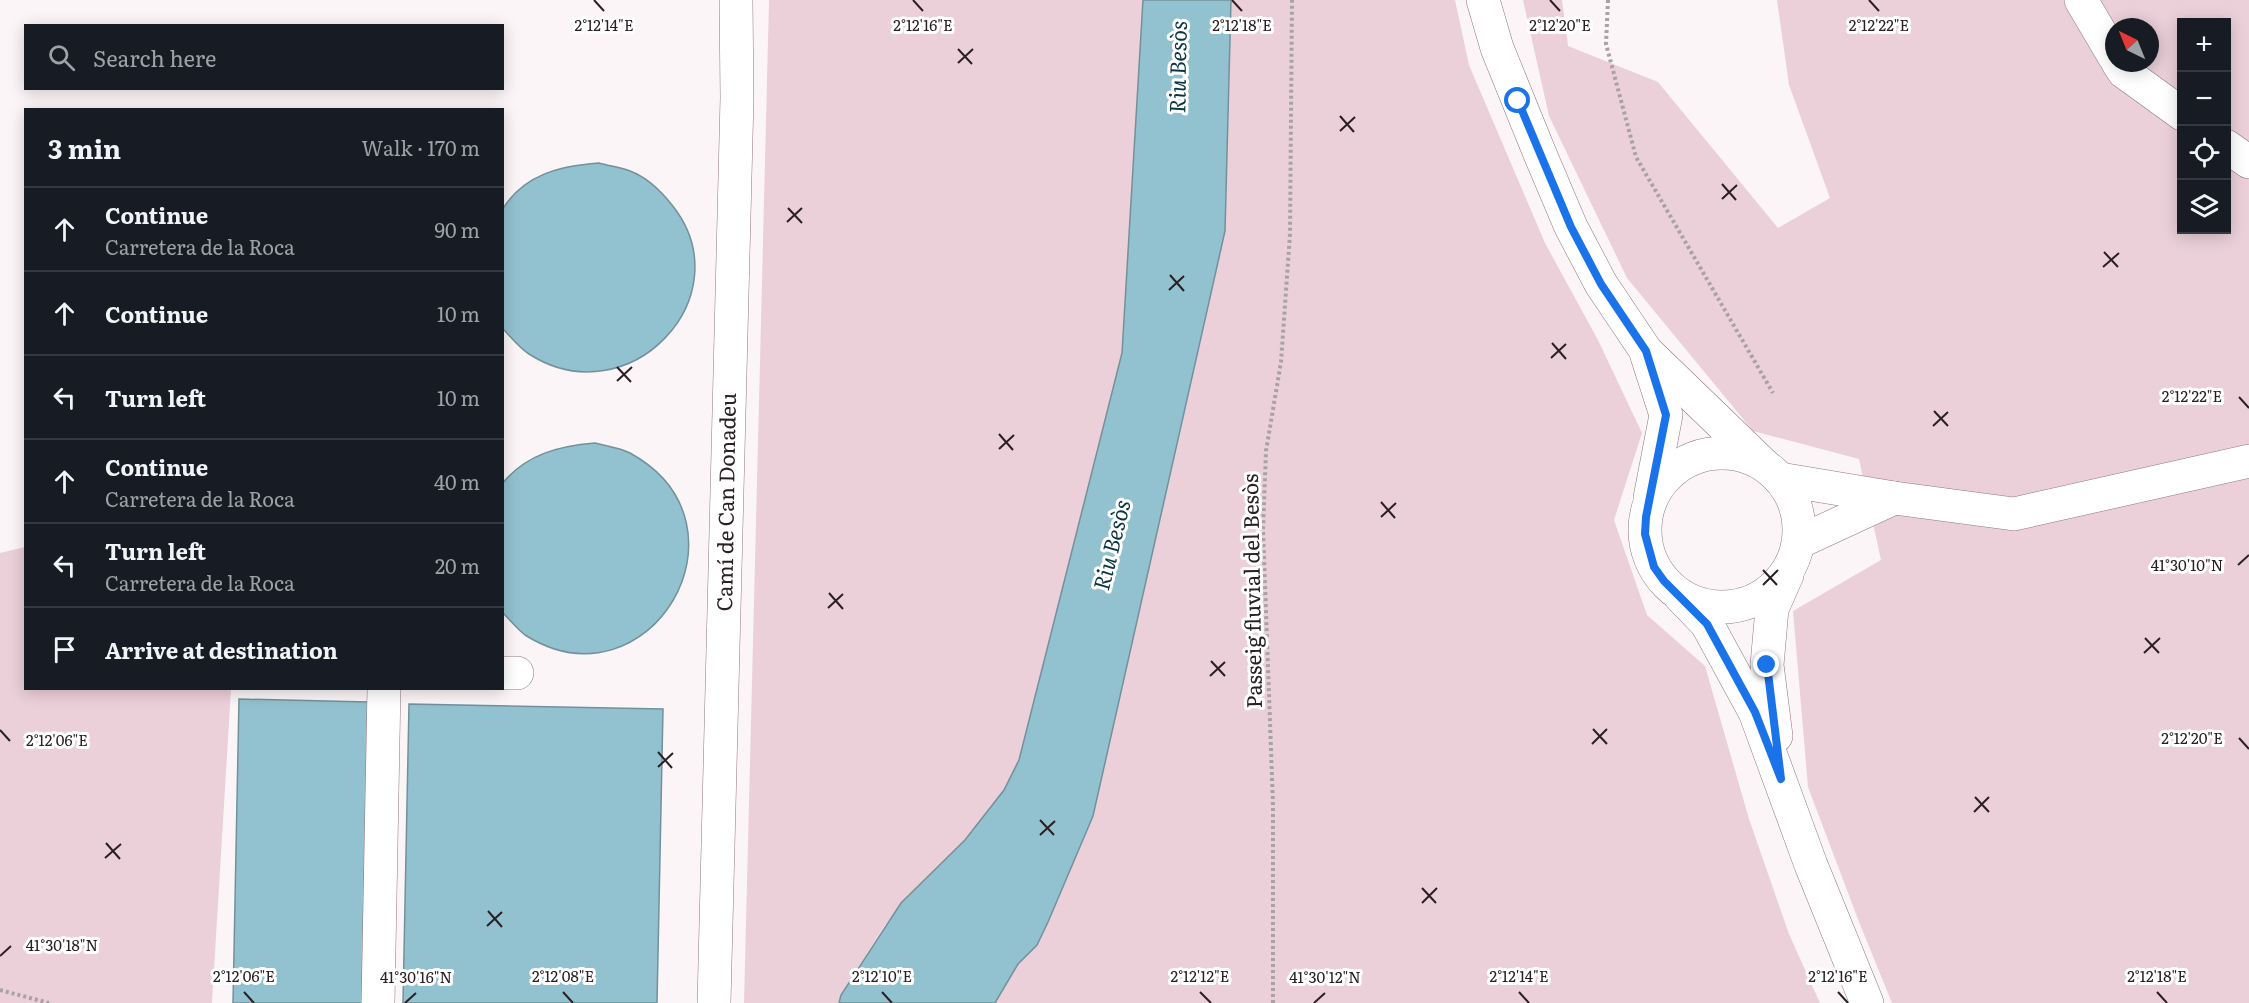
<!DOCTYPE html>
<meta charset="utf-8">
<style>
body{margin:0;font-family:Literata,serif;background:#20242c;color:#f1f3f6}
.controls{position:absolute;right:18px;top:18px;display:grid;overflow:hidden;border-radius:0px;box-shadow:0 3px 15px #0003}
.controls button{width:54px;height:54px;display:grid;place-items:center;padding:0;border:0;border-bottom:2px solid #363941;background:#171b24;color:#f1f3f6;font:30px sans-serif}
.compass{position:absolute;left:2105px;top:18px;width:54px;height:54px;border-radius:50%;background:#171b24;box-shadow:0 3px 15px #0003;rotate:317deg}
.stop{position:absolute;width:18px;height:18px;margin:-14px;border:4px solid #1a73e8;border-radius:50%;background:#fff}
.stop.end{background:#1a73e8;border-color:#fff;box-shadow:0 2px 6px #0008}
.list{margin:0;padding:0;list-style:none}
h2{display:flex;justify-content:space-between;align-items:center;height:78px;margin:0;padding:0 24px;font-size:26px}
h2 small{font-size:20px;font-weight:400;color:#9ea1a6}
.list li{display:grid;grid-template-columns:39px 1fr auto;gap:18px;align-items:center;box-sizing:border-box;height:84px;padding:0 24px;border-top:2px solid #363941}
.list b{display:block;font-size:22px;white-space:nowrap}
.list p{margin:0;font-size:20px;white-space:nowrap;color:#9ea1a6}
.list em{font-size:20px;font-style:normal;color:#9ea1a6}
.icon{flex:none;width:33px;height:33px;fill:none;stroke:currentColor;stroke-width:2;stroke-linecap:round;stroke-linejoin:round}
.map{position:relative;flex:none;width:2249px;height:1003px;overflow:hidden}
.search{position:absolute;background:#171b24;box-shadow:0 3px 15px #0003;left:24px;top:24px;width:480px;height:66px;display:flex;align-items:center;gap:15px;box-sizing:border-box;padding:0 21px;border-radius:0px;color:#9ea1a6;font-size:22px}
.panel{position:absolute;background:#171b24;box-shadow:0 3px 15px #0003;left:24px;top:108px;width:480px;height:582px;border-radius:0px}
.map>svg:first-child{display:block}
.green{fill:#ebd0d9;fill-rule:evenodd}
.water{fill:#92c1cf;stroke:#73919b;stroke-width:1.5}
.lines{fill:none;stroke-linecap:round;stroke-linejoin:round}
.minor-casing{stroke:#90777f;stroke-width:34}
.path{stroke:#a9a2a4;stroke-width:4;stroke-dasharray:3 3;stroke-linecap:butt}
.minor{stroke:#fff;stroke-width:33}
.route{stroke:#1a73e8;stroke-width:8}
.ticks{fill:none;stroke:#2a2023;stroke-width:2}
.labels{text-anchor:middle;stroke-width:6;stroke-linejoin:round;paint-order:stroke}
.street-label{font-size:21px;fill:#2a2023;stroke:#fff}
.water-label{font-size:22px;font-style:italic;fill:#093540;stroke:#fff}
.ticks-label{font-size:15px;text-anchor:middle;fill:#2a2023;stroke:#fff;stroke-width:6;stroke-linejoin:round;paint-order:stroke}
</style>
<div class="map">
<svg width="2249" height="1003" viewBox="0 0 2249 1003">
<rect width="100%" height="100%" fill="#fbf5f7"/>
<g class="green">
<path d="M769,0H1143L1122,353L1019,760L1004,790L965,840L923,881L885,925L841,994L839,1003H744Z"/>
<path d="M1231,0H1455L1469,65L1545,243L1598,340L1642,433L1614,520L1647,615L1705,666L1749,819L1789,934L1820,1003H995L1018,964L1037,944L1048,922L1093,816L1225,231Z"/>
<path d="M1523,0H1562L1568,46L1658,82L1778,228L1830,198L1789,85L1777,0H2249V1003H1892L1859,922L1808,787L1793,611L1881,560L1859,459L1753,431L1627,278L1549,116ZM2182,22H2226V230H2182ZM2114,27H2150V63H2114Z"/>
<path d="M25,547L26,688L231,689L212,1003H0V553Z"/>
</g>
<g class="water">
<path d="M1143,0H1231L1225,231L1093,816L1048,922L1037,945L1018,964L995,1003H839L841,995L901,903L965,840L1004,790L1019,760L1122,353Z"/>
<path d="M599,163C609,166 620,167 630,171C646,177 661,191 672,205C745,296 629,418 529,354C519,348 511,337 503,329L502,210C524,174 560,166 599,163Z"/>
<path d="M595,443C606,446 620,448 630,453C761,525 649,713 525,635C517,629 510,620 503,613L502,484C526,454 559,446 595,443Z"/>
<path d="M239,699L368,702L362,1003H233Z"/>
<path d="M409,704L663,709L657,1003H403Z"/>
</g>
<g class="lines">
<g class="minor-casing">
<g id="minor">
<path d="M1483,0L1497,48L1540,154L1571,227L1601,284L1646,351L1763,464"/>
<path d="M2081,0L2114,56"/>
<path d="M2118,63L2124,72L2182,114"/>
<path d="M2226,146L2249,162"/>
<path d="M1647,356L1666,415L1650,498"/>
<circle cx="1722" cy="530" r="77"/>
<path d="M1780,479L1894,498L2014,514L2249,461"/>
<path d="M1799,542L1894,498"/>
<path d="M1680,596L1707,624L1755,712L1811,865L1867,1003"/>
<path d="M502,673H517"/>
<path d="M1776,736L1767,665L1772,609L1787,575"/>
<path d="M378,1003L384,688"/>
<path d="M714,1003L737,98L736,0"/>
</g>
</g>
<g class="path">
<path d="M1608,0L1606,44L1636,157L1773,393"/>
<path d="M0,990L49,1003"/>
<path d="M1273,1003V804L1263,530L1266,451L1281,362L1290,234L1292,0"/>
</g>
<use href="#minor" class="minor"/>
</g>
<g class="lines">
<path class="route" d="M1518,101L1571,227L1601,284L1646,351L1666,415L1646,517L1645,534L1654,567L1664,581L1707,624L1755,712L1781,779L1767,665"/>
</g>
<path class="ticks" d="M594,0L604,11M913,0L923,11M1232,0L1242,11M1550,0L1560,11M1869,0L1879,11M958,49L972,64M958,63L973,49M1340,116L1354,132M1340,131L1355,117M1722,184L1736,200M1722,199L1737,185M788,208L802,223M787,222L802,208M2104,252L2118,267M2103,267L2119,253M1170,275L1184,291M1169,290L1184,276M1552,343L1566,359M1551,358L1566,344M617,367L631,382M617,381L632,367M2239,397L2249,408M1934,411L1948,426M1933,426L1948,412M999,434L1013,450M999,449L1014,435M1381,502L1395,518M1381,517L1396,503M2238,565L2249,555M1763,570L1777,585M1763,585L1778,570M829,593L843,609M828,608L843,594M2145,638L2159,653M2144,653L2160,638M1211,661L1225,676M1210,676L1225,662M1593,729L1607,744M0,730L10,741M2239,738L2249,749M1592,744L1607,729M658,752L672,768M658,767L673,753M1975,797L1989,812M1974,812L1989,797M1040,820L1054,835M1040,835L1055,821M106,843L120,859M105,858L121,844M1422,888L1436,903M1422,903L1437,888M488,911L502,927M487,926L502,912M0,956L11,946M244,992L254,1003M563,992L573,1003M882,992L892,1003M1200,992L1211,1003M1519,992L1529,1003M1838,992L1848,1003M2157,992L2167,1003M405,1003L416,993M1314,1003L1325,993"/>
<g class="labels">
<g class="street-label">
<text transform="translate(727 502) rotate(-89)" y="7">Camí de Can Donadeu</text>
<text transform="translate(1253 591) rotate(-91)" y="7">Passeig fluvial del Besòs</text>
</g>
<g class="water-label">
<text transform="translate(1178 67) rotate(-89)" y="8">Riu Besòs</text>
<text transform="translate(1112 545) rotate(-76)" y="8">Riu Besòs</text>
</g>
</g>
<g class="ticks-label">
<text x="604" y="31">2°12'14"E</text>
<text x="923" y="31">2°12'16"E</text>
<text x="1242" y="31">2°12'18"E</text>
<text x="1879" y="31">2°12'22"E</text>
<text x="1560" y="31">2°12'20"E</text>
<text x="2192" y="402">2°12'22"E</text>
<text x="2187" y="571">41°30'10"N</text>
<text x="2192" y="744">2°12'20"E</text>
<text x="57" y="746">2°12'06"E</text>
<text x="62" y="951">41°30'18"N</text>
<text x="244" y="982">2°12'06"E</text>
<text x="563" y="982">2°12'08"E</text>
<text x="882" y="982">2°12'10"E</text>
<text x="1200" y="982">2°12'12"E</text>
<text x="1519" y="982">2°12'14"E</text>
<text x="1838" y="982">2°12'16"E</text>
<text x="2157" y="982">2°12'18"E</text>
<text x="416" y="983">41°30'16"N</text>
<text x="1325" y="983">41°30'12"N</text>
</g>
</svg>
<div class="controls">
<button>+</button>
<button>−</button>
<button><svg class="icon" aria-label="locate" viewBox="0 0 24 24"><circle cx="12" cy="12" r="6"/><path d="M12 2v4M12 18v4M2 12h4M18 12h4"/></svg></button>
<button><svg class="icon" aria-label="layers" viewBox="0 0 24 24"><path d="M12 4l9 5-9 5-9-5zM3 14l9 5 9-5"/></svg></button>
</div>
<svg class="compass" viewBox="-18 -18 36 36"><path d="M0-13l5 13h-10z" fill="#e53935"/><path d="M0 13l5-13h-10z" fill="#9ea1a6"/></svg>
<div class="stop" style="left:1518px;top:101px"></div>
<div class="stop end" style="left:1767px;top:665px"></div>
<div class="search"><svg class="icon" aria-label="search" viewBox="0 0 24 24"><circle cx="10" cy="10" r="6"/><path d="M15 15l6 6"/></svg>Search here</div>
<section class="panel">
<h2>3 min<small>Walk · 170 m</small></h2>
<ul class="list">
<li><svg class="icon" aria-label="ahead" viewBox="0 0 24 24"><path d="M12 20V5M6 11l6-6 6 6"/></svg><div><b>Continue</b><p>Carretera de la Roca</p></div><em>90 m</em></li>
<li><svg class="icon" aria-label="ahead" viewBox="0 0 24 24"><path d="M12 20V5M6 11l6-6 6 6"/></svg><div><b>Continue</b></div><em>10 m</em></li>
<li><svg class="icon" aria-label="left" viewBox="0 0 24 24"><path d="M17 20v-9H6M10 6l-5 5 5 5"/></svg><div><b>Turn left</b></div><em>10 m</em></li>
<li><svg class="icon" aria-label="ahead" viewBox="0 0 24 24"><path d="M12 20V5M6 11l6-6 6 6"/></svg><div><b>Continue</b><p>Carretera de la Roca</p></div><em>40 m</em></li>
<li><svg class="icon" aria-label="left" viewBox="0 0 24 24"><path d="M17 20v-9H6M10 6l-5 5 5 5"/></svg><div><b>Turn left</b><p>Carretera de la Roca</p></div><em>20 m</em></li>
<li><svg class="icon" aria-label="arrive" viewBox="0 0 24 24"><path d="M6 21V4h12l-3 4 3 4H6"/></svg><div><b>Arrive at destination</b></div></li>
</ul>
</section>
</div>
